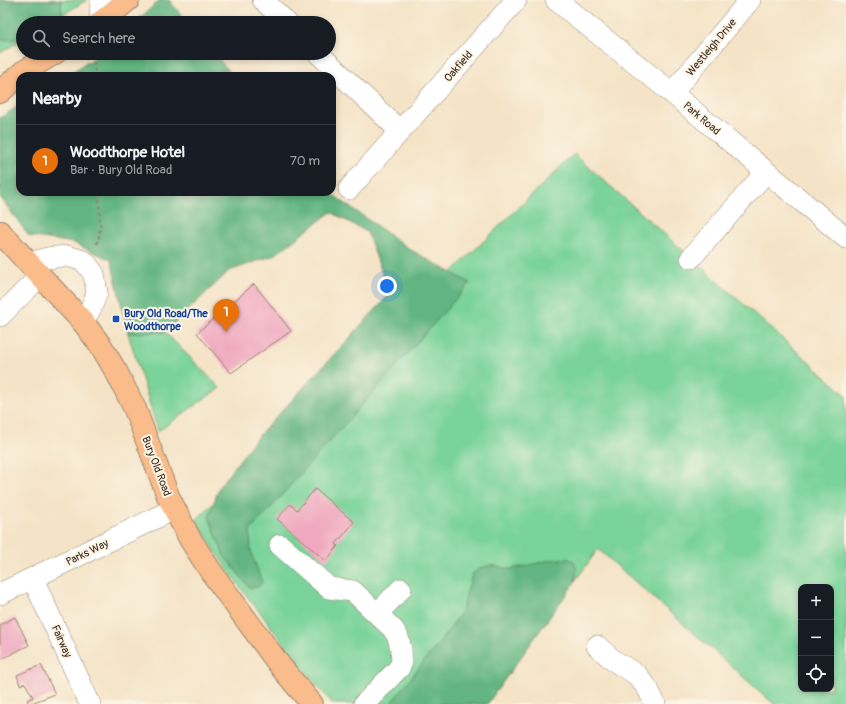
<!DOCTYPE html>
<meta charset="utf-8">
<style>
body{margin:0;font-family:Pangolin,sans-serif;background:#20242c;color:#f1f3f6}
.controls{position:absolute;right:12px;bottom:12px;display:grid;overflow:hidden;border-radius:8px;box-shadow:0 2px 6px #0003}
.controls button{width:36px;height:36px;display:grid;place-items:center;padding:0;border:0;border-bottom:1px solid #363941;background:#171b24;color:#f1f3f6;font:20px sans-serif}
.you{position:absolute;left:387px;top:286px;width:14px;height:14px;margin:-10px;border:3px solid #fff;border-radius:50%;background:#1a73e8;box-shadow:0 0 0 6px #1a73e833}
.badge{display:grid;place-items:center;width:26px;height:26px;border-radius:50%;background:#ea580c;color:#fff;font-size:13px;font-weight:700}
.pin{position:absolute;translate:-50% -33px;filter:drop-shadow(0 1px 2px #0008)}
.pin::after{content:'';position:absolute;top:21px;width:14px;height:12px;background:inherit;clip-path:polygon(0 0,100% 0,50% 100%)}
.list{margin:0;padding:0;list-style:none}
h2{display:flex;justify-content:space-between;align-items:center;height:52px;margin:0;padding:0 16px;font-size:17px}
h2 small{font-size:13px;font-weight:400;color:#9ea1a6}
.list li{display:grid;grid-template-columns:26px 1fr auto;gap:12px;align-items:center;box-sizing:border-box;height:72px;padding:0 16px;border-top:1px solid #363941}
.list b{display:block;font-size:15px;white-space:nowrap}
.list p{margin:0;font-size:13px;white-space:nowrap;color:#9ea1a6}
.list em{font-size:13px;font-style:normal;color:#9ea1a6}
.icon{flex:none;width:22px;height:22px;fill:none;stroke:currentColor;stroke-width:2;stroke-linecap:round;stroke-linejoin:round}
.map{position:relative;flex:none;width:846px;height:704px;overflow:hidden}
.search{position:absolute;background:#171b24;box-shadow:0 2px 6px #0003;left:16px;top:16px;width:320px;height:44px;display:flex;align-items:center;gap:10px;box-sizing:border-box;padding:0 14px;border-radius:22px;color:#9ea1a6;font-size:15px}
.panel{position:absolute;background:#171b24;box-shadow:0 2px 6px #0003;left:16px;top:72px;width:320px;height:124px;border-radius:12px}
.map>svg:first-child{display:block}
.green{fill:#79d39a;stroke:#5a7e5c;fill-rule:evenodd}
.forest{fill:#62b582;stroke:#4e7050}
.building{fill:#f0a8c0}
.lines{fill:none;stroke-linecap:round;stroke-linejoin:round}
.minor-casing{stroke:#988672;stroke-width:22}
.major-casing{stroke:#988672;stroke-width:24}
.path{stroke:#988672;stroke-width:2.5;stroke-dasharray:3 3;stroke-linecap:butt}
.minor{stroke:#fff;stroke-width:21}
.major{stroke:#f9bc8a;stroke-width:22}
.transit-dot{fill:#1a4fb4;stroke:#fcf5e5;stroke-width:1.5}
.labels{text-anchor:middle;stroke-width:4;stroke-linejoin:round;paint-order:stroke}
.street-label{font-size:11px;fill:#3b2a1e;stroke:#fcf5e5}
.transit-label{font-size:11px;font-weight:bold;fill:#164399;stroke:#fcf5e5;text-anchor:start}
</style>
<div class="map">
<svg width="846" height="704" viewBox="0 0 846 704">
<rect width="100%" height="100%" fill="#fcf5e5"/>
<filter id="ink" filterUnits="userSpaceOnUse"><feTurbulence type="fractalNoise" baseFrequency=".025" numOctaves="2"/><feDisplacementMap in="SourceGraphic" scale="8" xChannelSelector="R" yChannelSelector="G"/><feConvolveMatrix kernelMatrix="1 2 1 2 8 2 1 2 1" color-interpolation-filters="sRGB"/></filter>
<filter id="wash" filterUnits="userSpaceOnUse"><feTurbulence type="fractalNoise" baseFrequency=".012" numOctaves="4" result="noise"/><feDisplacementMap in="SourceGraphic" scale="16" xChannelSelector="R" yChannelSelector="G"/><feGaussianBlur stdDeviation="0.9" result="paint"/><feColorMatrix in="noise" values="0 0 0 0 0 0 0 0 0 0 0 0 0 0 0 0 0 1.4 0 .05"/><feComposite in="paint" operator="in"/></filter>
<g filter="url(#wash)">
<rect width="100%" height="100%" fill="#f4e3c6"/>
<g class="green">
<path d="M0,0H87L49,23H23V39L0,53Z"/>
<path d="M574,154L846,395V704H774L598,549L487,704H333L314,682L243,591L221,560L196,520C322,397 448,276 574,154ZM801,587H831V689H801Z"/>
<path d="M165,332L220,388L158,431L128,333Z"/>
</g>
<g class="forest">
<path d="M0,0H61L62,15L49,23H23V39H22L0,40Z"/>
<path d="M160,0H169L188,23H134Z"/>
<path d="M99,53H214L233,76H65L93,59Z"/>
<path d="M20,105V192H330L332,194L411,250L470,283L250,531L251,552L262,582L258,587L250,588L224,556L209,517L219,487L254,441L390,294L367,232L331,212L275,255L229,271L165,332L128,333L111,260L74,243L29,236L0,197V118Z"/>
<path d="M567,558L574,561L577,569L575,582L487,704H391L392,702L452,626L462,611L472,574L481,568L491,565L509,569L526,566L550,560Z"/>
</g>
<g id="blocks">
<g class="building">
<path d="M254,284L291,331L231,373L197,333Z"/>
<path d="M315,489L354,522L336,544L338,546L326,561L277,519L290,504L297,510Z"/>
<path d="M15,617L29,645L0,660V625Z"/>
<path d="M41,665L55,694L29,704L27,700L33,697L25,683L20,685L17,675Z"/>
</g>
</g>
</g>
<g filter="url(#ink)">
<use href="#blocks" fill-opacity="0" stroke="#988672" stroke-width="1"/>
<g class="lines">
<g class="minor-casing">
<g id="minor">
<path d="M263,0L287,23"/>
<path d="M556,0L672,93L846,238"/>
<path d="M100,23L101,0"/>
<path d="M318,53L400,131"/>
<path d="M672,93L750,0"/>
<path d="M349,189L516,0"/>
<path d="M691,258L766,172"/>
<path d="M29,263L47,258L67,256L84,261L94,274L97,293L91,308L83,322"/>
<path d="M0,316L40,276"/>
<path d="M280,545L329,588L353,591L393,629L398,637L401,649L402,662L399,668L364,704"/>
<path d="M33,579L90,704"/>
<path d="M0,594L174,509"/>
<path d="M378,613L401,589"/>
<path d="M597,646L613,660L637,675L648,689L655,704"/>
</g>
</g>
<g class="major-casing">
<g id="major">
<path d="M100,23L128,0"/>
<path d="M0,92L23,72L55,53"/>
<path d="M0,232L83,322L101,346L117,373L135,409L168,496L190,539L212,573L281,667L312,704"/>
</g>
</g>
<g class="path">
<path d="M92,57L95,68L94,76"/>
<path d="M97,244C103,227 99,209 98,192"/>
</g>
<use href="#minor" class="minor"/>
<use href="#major" class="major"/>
</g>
</g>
<rect class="transit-dot" x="112" y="315" width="8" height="8" rx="2"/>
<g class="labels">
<g class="street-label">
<text transform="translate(711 47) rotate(-50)" y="4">Westleigh Drive</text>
<text transform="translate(458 66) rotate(-49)" y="4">Oakfield</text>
<text transform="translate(702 118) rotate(40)" y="4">Park Road</text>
<text transform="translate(157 466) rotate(69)" y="4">Bury Old Road</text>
<text transform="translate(87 552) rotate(-26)" y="4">Parks Way</text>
<text transform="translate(62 641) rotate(66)" y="4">Fairway</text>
</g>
<g class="transit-label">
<text x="124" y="317">Bury Old Road/The<tspan x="124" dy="13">Woodthorpe</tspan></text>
</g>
</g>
</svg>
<div class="controls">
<button>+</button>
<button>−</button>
<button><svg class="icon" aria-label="locate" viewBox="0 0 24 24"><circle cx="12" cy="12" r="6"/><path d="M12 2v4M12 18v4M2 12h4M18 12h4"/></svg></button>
</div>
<div class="you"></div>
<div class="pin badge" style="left:226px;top:332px;background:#e8710a">1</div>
<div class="search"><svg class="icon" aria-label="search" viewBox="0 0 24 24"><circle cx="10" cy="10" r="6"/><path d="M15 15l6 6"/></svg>Search here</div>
<section class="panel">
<h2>Nearby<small></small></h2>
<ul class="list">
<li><span class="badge" style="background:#e8710a">1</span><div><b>Woodthorpe Hotel</b><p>Bar · Bury Old Road</p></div><em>70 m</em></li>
</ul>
</section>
</div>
